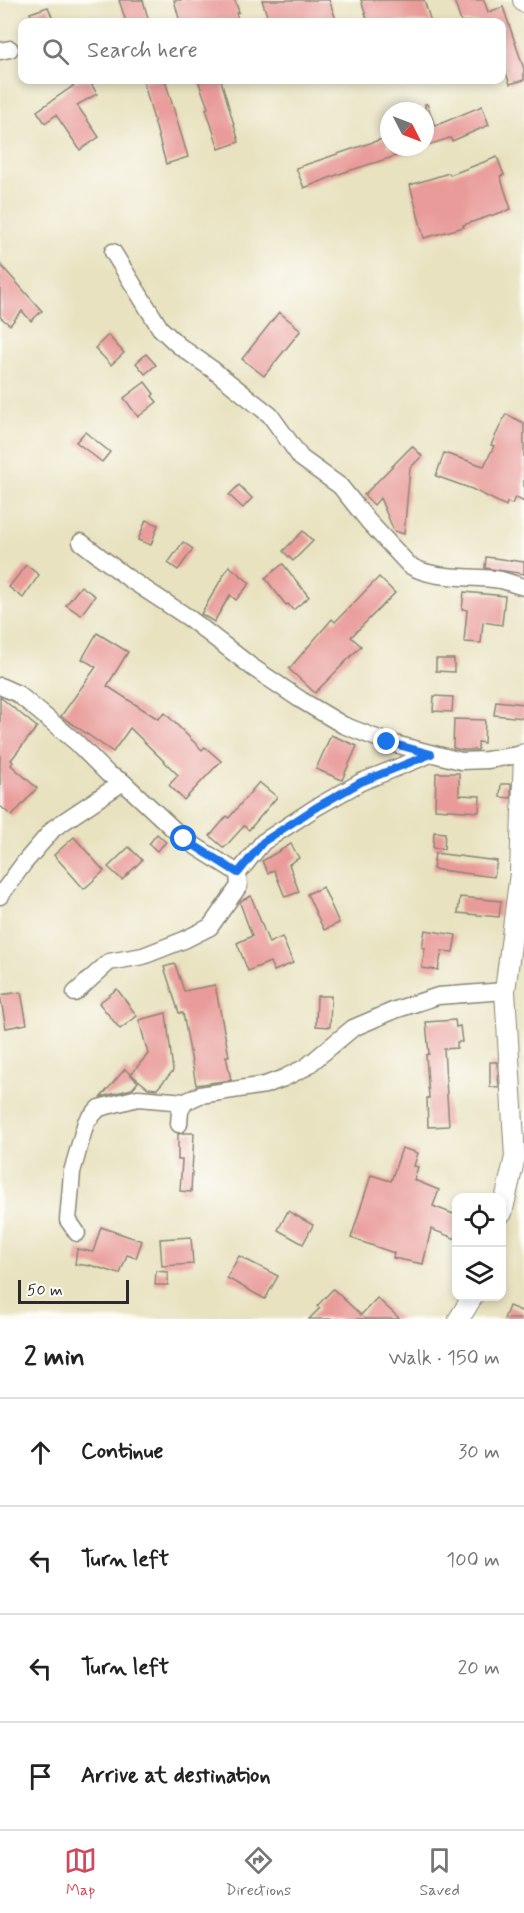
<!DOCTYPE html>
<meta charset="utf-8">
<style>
body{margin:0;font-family:Mynerve,sans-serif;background:#f2f2f2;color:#222}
.controls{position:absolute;right:18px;bottom:18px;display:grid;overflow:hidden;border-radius:12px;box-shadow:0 3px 9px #0003}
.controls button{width:54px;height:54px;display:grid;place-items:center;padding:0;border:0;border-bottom:2px solid #e0e0e0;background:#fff;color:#222;font:30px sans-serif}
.compass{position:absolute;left:380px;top:102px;width:54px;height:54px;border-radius:50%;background:#fff;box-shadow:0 3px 9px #0003;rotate:132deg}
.scale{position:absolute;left:18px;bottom:15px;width:111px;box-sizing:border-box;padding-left:6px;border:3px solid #2b2b2b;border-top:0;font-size:16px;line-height:21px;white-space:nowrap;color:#2b2b2b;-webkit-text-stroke:4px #fdfcf7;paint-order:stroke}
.stop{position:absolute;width:18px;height:18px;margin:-14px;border:4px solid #1a73e8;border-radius:50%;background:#fff}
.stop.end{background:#1a73e8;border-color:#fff;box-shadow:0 2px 6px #0008}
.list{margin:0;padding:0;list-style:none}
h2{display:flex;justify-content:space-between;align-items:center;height:78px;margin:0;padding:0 24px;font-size:26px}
h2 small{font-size:20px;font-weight:400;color:#767676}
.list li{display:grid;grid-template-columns:39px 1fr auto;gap:18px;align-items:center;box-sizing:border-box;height:108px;padding:0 24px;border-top:2px solid #e0e0e0}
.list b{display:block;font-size:22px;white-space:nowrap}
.list em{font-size:20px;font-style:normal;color:#767676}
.icon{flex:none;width:33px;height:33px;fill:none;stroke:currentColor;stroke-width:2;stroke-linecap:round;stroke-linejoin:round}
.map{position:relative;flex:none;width:524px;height:1319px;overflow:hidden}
.search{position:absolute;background:#fff;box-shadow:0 3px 9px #0003;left:18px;right:18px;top:18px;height:66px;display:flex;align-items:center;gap:15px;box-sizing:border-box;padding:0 21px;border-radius:12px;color:#767676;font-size:22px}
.sheet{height:510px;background:#fff}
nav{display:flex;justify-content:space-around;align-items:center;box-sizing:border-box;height:84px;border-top:2px solid #e0e0e0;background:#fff;font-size:16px;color:#767676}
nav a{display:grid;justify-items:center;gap:3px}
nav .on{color:#d1495b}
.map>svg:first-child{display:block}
.building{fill:#e99b9a}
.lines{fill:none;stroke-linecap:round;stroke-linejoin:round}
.minor-casing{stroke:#8a8676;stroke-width:19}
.tertiary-casing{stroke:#8a8676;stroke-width:22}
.minor{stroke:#fff;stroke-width:16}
.tertiary{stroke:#fff;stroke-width:20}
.route{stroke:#1a73e8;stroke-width:8}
</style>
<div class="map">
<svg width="524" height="1319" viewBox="0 0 524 1319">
<rect width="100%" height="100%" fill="#fdfcf7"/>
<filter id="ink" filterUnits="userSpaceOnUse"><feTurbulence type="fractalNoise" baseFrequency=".0167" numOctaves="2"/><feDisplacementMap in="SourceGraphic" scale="12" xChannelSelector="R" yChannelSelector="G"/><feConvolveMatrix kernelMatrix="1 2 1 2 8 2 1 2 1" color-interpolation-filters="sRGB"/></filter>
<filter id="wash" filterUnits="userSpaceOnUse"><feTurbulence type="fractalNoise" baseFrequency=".008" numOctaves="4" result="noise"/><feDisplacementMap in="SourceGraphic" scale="24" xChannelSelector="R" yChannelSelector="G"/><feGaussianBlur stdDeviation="1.35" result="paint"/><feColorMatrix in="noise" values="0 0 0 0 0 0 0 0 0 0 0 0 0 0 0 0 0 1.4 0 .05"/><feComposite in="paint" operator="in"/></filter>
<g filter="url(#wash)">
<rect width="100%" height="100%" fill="#e8e2c0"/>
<g id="blocks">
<g class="building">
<path d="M119,0H143L149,22H126Z"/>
<path d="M174,0H235L239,12L236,13L239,22H180Z"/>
<path d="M262,0H329L337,22H269Z"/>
<path d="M361,0H424L431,22H368Z"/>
<path d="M454,0H484L488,12L503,7L524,69V80L510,84L501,59V22H461Z"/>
<path d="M48,7L54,22H33L30,13Z"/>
<path d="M70,80H89L97,94L77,105L99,137L80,150L56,115L45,123L37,111L73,86Z"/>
<path d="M143,80H165L188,157L166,164Z"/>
<path d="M198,80H221L239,142L219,149L206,109L208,108Z"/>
<path d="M425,104H427L435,126L482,106L489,125L452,141L450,138L425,146Z"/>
<path d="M385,138L388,147H414L415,150L342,173L304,188L296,168Z"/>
<path d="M497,157L504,175L500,176L511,209L463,225L464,227L424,238L410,185L449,173L450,175Z"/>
<path d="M0,264L42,311L31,321L22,311L10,325L0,317Z"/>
<path d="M279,312L301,330L264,376L242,359Z"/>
<path d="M108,335L124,353L111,365L95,348Z"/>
<path d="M146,354L156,365L145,374L136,363Z"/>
<path d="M145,382L154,394L152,396L157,402L138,417L124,398Z"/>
<path d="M506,414L524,423V502L515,497L512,504L507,502L506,506L472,489L436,476L444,453L484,466L494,446L491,445Z"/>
<path d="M85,432L110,452L102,462L76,442Z"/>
<path d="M412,446L422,456L410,468L404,534L394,531L380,498L374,505L364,495Z"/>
<path d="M239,485L252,498L243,508L229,495Z"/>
<path d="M146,520L158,525L151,545L138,540Z"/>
<path d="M303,531L313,541L293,561L283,551Z"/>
<path d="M183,542L193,549L178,570L168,563Z"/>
<path d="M486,557L524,562V574L485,568Z"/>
<path d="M283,564L309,597L293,610L288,604L286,605L265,578Z"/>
<path d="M26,565L39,575L23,598L9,587Z"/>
<path d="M229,566L250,583L236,600L230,595L214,622L201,614Z"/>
<path d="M379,577L395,593L351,637L361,646L315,693L289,669L332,619L335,622Z"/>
<path d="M81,586L95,596L81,615L66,605Z"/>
<path d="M464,592L505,596L502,625L483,622L481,643L464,642L467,610L462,609Z"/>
<path d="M97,633L128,652L107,686L158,719L165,713L202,750L205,747L221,761L184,800L169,785L178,775L130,728L113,752L61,716L96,667L82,659Z"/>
<path d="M436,659H454V672L436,671Z"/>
<path d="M434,696L453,697L452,712L433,711Z"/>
<path d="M0,697L37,727L11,760L13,762L11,765L37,788L12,816L0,806Z"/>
<path d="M496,701L524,704V718L494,715Z"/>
<path d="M454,719L485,720L484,743L478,742V750H462L453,748Z"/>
<path d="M331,735L357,746L342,780L316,769Z"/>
<path d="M436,773H459V795L480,796L479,812L435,809Z"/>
<path d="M259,782L277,797L249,830L244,826L224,848L210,836L227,816L229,818Z"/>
<path d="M501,784H511V798L500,797Z"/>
<path d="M434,832L445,833L444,849L433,848Z"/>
<path d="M157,834L166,842L157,851L149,844Z"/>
<path d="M74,837L104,871L84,889L54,855Z"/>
<path d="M291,844L299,858L289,864L299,892L285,897L274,870L268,873L262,861Z"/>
<path d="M129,847L142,860L122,880L108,867Z"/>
<path d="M435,853L497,861L494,877L433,869Z"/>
<path d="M323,887L339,923L324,930L307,894Z"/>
<path d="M251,896L269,943L282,937L293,963L274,971L270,962L248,971L237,943L252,936L240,903L242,900Z"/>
<path d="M460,897L501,901L499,917L458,913Z"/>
<path d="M425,930L456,935L453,952L442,951L438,970L422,968L425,948L422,947Z"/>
<path d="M175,964L184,991L215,985L229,1056H226L231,1080L196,1085L183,1013H179L164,967Z"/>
<path d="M117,989L137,1016L120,1029L99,1003Z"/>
<path d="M21,992L27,1024L6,1028L0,995Z"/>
<path d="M317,996H331L330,1027L316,1026Z"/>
<path d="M166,1013L173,1071L157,1089L148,1088L131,1074L148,1054L139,1020Z"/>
<path d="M455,1020L456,1027L460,1026L462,1042H457V1048L444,1049L449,1126L428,1127L427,1098H429L426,1055L429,1054L426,1022Z"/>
<path d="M490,1062H497L499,1088L490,1087Z"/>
<path d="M125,1069L138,1082L132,1089L101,1097Z"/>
<path d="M184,1133H194L191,1192L180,1191L182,1160H178V1134Z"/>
<path d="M402,1148L418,1153L414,1166L418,1167L414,1180L439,1190L433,1206L456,1215V1239L431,1229L423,1264L393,1258L394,1253L351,1238L371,1175L391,1181Z"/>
<path d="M288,1211L313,1225L303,1244L278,1230Z"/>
<path d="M101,1227L142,1241L136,1258L127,1255L120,1274L90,1265V1266L75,1264L77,1249L93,1252Z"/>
<path d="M191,1237L193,1264L162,1266L160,1239Z"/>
<path d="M239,1256L278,1276L265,1299L227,1278Z"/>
<path d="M156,1271L168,1272V1285H155Z"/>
<path d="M333,1289L361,1315L377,1298L400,1319H309L320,1308L317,1306Z"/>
<path d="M509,1306L524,1312V1319H504Z"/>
</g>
</g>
</g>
<g filter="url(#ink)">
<use href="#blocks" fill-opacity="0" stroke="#8a8676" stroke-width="1.5"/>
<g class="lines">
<g class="minor-casing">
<g id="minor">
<path d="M0,51L10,49"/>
<path d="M113,252L160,328L178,345L212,369L270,415L301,458L340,486L369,522L409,565C434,581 473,575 501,580C509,582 516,585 524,587"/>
<path d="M81,542L128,578L189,618L252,667L301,700L343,725L387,742L461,761L487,760L524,754"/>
<path d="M0,686L18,694L76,742L108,774L123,782L184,839L238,873"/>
<path d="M0,896L24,863L54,828L123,782"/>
<path d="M75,993L109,962L143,956L184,940L210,927L239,886L238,873L263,842L315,808L361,782L431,754"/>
<path d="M179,1124L180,1111L185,1102L200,1095L265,1085L284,1078L306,1067L353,1028L395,1010L438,996L505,991"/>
<path d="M77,1233L68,1220L70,1198L72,1172L86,1122L99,1108L138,1098L185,1102"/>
</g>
</g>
<g class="tertiary-casing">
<g id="tertiary">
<path d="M523,0L524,2"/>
<path d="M502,1213L515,1157L505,991L520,873L524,754"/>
<path d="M459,1319L473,1296"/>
</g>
</g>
<use href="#minor" class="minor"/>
<use href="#tertiary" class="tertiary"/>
</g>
</g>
<g class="lines" filter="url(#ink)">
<path class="route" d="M184,839L238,873L263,842L315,808L361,782L431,754L387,742"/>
</g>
</svg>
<div class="controls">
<button><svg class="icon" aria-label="locate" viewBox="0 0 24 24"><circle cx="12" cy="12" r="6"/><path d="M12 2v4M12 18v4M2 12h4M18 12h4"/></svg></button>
<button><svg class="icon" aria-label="layers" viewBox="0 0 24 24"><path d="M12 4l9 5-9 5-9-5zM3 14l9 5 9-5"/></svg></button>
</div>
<svg class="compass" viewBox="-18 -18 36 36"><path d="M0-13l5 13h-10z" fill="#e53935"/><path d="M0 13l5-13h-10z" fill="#767676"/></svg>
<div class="scale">50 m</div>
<div class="stop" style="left:184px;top:839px"></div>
<div class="stop end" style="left:387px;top:742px"></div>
<div class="search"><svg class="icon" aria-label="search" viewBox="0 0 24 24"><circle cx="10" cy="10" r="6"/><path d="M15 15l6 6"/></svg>Search here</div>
</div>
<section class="sheet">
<h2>2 min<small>Walk · 150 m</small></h2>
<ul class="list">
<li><svg class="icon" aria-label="ahead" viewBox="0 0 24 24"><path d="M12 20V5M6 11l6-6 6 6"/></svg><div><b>Continue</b></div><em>30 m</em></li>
<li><svg class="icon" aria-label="left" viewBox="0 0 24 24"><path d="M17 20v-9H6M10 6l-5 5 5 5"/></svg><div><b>Turn left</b></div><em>100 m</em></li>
<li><svg class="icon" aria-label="left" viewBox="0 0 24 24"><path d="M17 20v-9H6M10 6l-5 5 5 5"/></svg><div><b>Turn left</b></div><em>20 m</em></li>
<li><svg class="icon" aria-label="arrive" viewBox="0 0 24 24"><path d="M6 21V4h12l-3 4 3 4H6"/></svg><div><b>Arrive at destination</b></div></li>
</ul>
</section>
<nav>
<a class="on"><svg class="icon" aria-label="map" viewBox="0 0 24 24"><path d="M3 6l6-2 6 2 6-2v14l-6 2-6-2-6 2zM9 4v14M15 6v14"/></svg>Map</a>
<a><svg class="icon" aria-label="directions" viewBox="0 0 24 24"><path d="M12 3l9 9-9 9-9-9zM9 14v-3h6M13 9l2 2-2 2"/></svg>Directions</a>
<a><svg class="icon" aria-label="saved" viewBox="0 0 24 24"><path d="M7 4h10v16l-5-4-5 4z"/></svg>Saved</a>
</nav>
